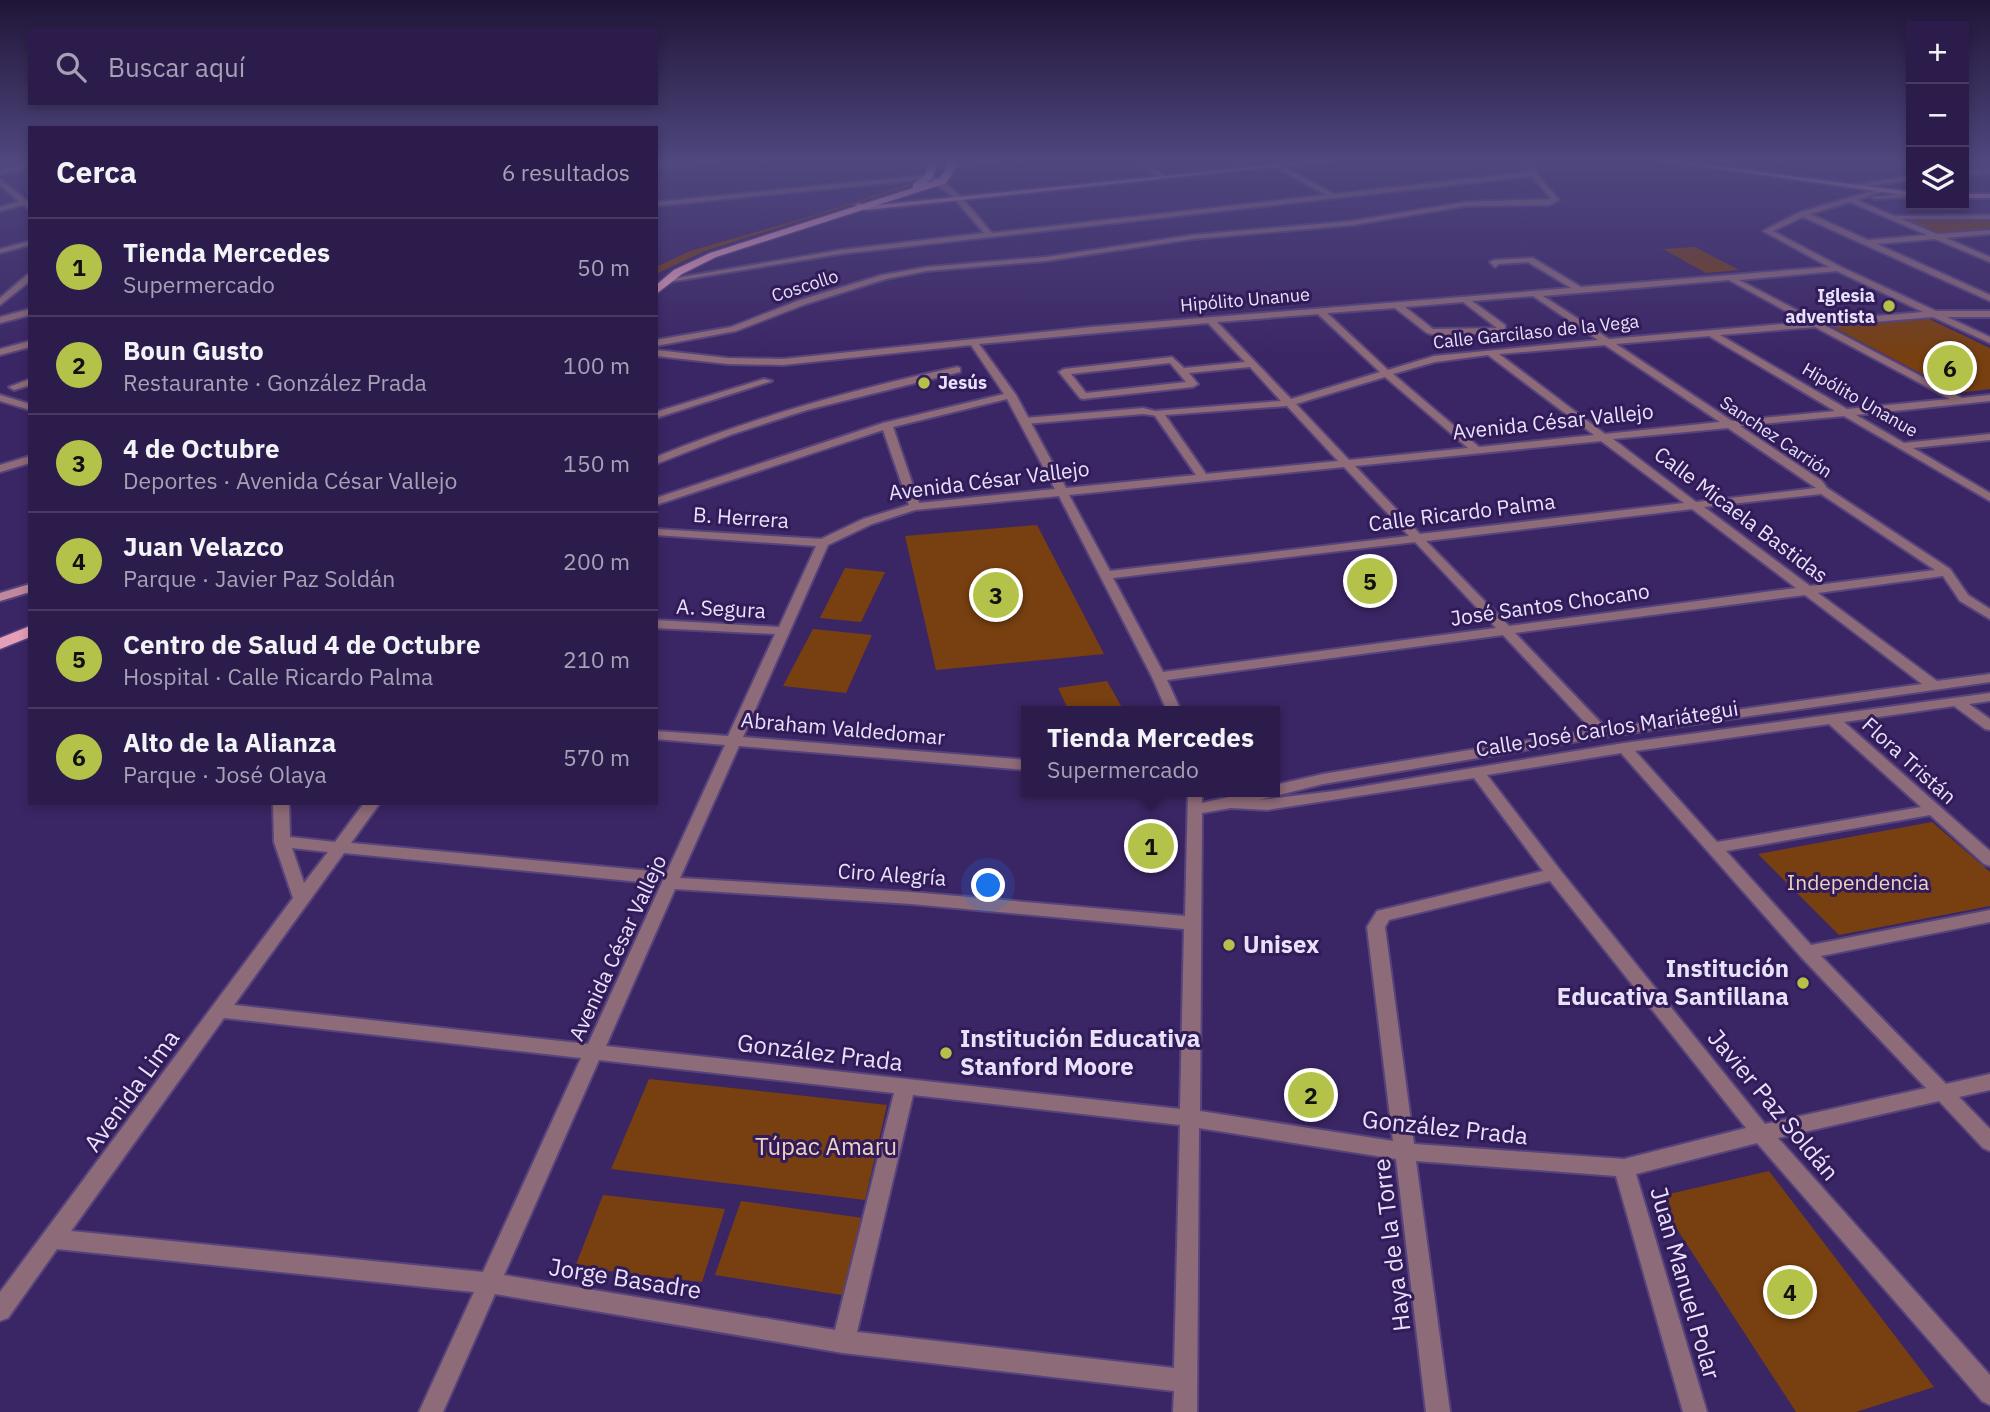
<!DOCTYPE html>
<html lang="es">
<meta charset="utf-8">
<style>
body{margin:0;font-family:"IBM Plex Sans",sans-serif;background:#342553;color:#f1f3f6}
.controls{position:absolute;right:21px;top:21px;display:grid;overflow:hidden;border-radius:0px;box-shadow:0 4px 10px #0003}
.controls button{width:63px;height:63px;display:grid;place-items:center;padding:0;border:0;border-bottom:2px solid #483a64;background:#2c1c4c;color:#f1f3f6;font:35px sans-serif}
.you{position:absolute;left:989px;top:886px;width:24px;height:24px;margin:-18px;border:5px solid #fff;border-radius:50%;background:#1a73e8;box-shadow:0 0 0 10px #1a73e833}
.badge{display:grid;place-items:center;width:46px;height:46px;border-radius:50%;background:#b4c24a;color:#111;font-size:23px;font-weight:700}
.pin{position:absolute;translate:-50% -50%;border:4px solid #fff;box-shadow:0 2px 7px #0006}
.popup{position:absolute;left:1021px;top:706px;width:259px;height:91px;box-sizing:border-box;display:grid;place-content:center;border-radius:0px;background:#2c1c4c;filter:drop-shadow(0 2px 5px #0005);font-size:23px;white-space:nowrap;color:#a6a1b5}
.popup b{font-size:26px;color:#f1f3f6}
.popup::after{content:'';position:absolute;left:50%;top:100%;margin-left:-14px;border:14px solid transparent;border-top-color:#2c1c4c}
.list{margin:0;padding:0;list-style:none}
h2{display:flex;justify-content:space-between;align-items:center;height:91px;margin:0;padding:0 28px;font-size:30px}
h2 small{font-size:23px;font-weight:400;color:#a6a1b5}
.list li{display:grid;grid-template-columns:46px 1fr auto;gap:21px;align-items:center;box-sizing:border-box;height:98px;padding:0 28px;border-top:2px solid #483a64}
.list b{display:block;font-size:26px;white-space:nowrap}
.list p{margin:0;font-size:23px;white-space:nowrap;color:#a6a1b5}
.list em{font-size:23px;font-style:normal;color:#a6a1b5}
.icon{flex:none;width:38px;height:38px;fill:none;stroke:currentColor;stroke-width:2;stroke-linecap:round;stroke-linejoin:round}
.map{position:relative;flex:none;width:1990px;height:1412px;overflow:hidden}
.search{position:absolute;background:#2c1c4c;box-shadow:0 4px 10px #0003;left:28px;top:28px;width:630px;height:77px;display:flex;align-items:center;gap:18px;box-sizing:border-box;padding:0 24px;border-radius:0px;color:#a6a1b5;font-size:26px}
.panel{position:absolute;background:#2c1c4c;box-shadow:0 4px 10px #0003;left:28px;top:126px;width:630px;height:679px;border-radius:0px}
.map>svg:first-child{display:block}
.green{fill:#784011}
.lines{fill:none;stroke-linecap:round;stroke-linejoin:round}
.pedestrian-casing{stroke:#57447d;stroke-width:4}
.minor-casing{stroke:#57447d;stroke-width:4}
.secondary-casing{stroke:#57447d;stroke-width:4}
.primary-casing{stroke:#57447d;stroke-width:3}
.pedestrian{fill:#8e6b78;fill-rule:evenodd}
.minor{fill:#8e6b78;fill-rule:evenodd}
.secondary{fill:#bf889d;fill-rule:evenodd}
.primary{fill:#e59fb9;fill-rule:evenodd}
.poi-dot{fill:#b4c24a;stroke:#311b59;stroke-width:2.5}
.labels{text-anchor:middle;stroke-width:6;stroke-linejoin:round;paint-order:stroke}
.far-street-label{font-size:18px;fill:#e7e2f9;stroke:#311b59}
.far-poi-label{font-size:18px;font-weight:bold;fill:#e7e2f9;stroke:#311b59;text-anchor:end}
.street-label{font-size:21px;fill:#e7e2f9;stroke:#311b59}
.park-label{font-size:21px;fill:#eed2bf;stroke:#311b59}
.near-poi-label{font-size:24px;font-weight:bold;fill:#e7e2f9;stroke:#311b59;text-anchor:start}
.near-street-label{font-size:24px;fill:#e7e2f9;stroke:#311b59}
.near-park-label{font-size:24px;fill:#eed2bf;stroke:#311b59}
</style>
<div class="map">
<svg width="1990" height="1412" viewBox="0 0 1990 1412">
<rect width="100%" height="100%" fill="#3b2665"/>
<g class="green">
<path d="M909,184L913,185L705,251L656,274V267L690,251L815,215Z"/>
<path d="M1990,218V229L1940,233L1906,220Z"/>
<path d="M1695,247L1739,270L1706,273L1663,249Z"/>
<path d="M1927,318L1990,348V389L1958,393L1831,326Z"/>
<path d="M1037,525L1104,654L936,670L905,536Z"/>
<path d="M845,568L885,572L861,622L820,618Z"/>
<path d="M813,629L872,635L846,693L783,686Z"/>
<path d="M1107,681L1124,711H1069L1058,688Z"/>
<path d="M1932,822L1990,872V906L1839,935L1758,854Z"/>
<path d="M649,1079L887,1105L865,1200L611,1169Z"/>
<path d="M1769,1171L1934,1387L1856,1412H1796L1656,1197Z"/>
<path d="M603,1195L725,1209L702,1282L575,1267Z"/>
<path d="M741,1201L863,1218L842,1295L715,1275Z"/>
</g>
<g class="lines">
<g class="pedestrian-casing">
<path id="pedestrian" d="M1143,408L1163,413L1158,416L1143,414L1025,424L1020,421L1025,418Z"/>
</g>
<g class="minor-casing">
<g id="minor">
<path d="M708,160H728L656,168V164Z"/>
<path d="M987,160H1006L951,167L948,165Z"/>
<path d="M1134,160H1141L1167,178L1162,179Z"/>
<path d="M1263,160H1270L1334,194L1530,172L1525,160H1531L1537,174L1559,200L1549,205L1465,206L1353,225L1193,239L1046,261L927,271L886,279L806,304L736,331L656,346V340L731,327L800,300L882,275L927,267L1046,257L1193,235L1353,221L1465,202L1551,199L1532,176L840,254L669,282L665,280L840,250L984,233L951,195L928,179L656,206V202L929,175C956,185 973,212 992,233L1326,195Z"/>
<path d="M30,163V167L0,174V170Z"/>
<path d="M1990,169V173L1964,175V171Z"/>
<path d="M1911,176V180L1852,188L1849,186Z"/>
<path d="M0,179L26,200H30V210L23,205L0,211V207L19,202L0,185Z"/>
<path d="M1883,188L1885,191L1857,200L1894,216L1990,215V219H1902L1937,234L1990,230V234L1946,238L1990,257V262L1935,239L1877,244L1990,295V301L1803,217L1773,231L1841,267L1936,311H1990V317H1947L1990,337V343L1933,317L1826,326L1962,398L1990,395V401L1856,415L1904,443L1990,434V440L1913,448L1990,493V501L1844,416L1740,426L1822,481L1827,488L1950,569L1968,595L1990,609V619L1960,601L1943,576L1818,593L1937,681L1990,674V682L1603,737L1323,784L1259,800L1335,791L1624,743L1990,693V701L1969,704L1990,719V730L1985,729L1954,706L1844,722L1990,851V866L1984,864L1930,815L1726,851L1811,945L1990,910V922L1821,956L1946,1084L1990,1074V1090L1959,1097L1990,1129V1151L1983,1148L1939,1101L1778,1138L1990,1375V1405L1982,1401L1757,1143L1636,1174L1707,1412H1683L1616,1176L1416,1161L1450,1412H1426L1396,1159L1199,1128L1197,1412H1173L1174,1391L843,1353L495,1294L443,1412H419L474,1292L57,1249L8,1318L0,1321V1292L293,898L274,842L273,803H289L290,837L335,842L364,803H380L351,843L651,871L657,873L659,877L657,881L651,883L344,853L234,1005L588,1044L725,745L656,739V731L728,736L775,634L656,628V620L779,627L816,546L656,535V529L821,539L863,519L909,505L883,430L656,505V498L883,423L1004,394L971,345L783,365L728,364L656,356V350L728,358L783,359L1091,327L1571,288L1528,262L1499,264L1495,267L1490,262L1494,260L1533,258L1581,287L1829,267L1763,231L1800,212ZM1850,202L1927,235L1868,240L1810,214ZM1837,271L1923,312L1818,321L1739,280ZM1729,280L1806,322L1609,339L1543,296ZM1533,296L1598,340L1434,356L1388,370L1327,313L1395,308L1427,333L1439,336L1501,333L1505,330V325L1472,301ZM1463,302L1497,328L1433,329L1405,307ZM1318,314L1380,372L1291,399L1217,322ZM1208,323L1245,362L1184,368L1172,357L1064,369L1059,372L1080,398L1083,399L1193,387L1198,384L1189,373L1250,367L1281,401L1154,411L1153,413L1196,475L1066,488L1016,395L979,344ZM1815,327L1950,399L1847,409L1720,335ZM1709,336L1835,411L1732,421L1616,344ZM1605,345L1720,422L1605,434L1499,354ZM1488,355L1594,435L1479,447L1393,374L1435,362ZM1170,363L1186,382L1086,393L1071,374ZM1385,377L1468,448L1349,460L1296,404ZM1007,399L1055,489L919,503L893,427ZM1287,406L1338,461L1206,474L1165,415ZM1728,428L1816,488L1696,502L1613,439ZM1601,441L1684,503L1420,534L1355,466ZM1344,467L1409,536L1110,571L1069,495ZM1821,494L1935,570L1810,586L1704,507ZM1059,496L1152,677L1167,711H1181L1167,680L1503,635L1592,730L1323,774L1275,785V792H1251L1202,803V792H1188L1185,916L911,892L680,878L739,746L1027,770V760L743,737L828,545L872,524L915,510ZM1692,509L1796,588L1509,626L1426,541ZM1415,542L1496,628L1163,672L1113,578ZM1805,595L1922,684L1606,728L1515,633ZM1829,724L1921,807L1717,842L1635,751ZM1621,753L1801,957L1926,1088L1765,1124L1560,870L1487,775ZM1474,778L1543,871L1377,911L1367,927L1393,1141L1200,1111L1202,813L1231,808L1267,810ZM292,848L328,852L304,883ZM1550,881L1746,1128L1624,1159L1414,1144L1385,927L1389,920ZM675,889L911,904L1184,929L1180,1109L606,1046ZM224,1018L581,1058L483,1272L71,1231ZM599,1060L894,1093L835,1330L504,1275ZM913,1095L1180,1125L1174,1368L857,1332Z"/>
<path d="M1911,193V197L1875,199L1871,197Z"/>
<path d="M30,241V245L0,253V249Z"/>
<path d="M27,275H30V281L0,305V298Z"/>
<path d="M30,309V315L0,323V317Z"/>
<path d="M30,341V347L0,355V349Z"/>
<path d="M957,367L960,368V372L807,410L733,434L656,464V457C754,417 854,389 957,367Z"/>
<path d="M30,379V385L14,390L9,387Z"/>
<path d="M764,379L772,381L656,418V412Z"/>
<path d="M0,395L30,404V410L0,401Z"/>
<path d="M30,456V463L0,472V465Z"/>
</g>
</g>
<g class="secondary-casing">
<g id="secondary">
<path d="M1321,160H1339L866,210L855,205L859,203L867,206Z"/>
<path d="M1656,160H1670L1911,192V196Z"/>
<rect x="1964" y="194" width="26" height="4"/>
<path d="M30,584V592L0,601V593Z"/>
</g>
</g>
<g class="primary-casing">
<g id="primary">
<path d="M929,160H937C937,169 934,177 927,183C942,179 945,174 947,160H955L954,171L946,183L716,257L682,274L656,294V285L674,270L710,253L913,188V184L925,175Z"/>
<path d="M30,626V637L0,649V638Z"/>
</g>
</g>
<use href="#pedestrian" class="pedestrian"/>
<use href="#minor" class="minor"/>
<use href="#secondary" class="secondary"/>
<use href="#primary" class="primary"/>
</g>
<linearGradient id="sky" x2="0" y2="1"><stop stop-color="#201538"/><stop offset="0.45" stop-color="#4f477e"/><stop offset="1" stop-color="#4f477e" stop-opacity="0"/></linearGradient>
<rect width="1990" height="357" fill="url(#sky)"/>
<g class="poi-dot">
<circle cx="1889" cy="306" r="7"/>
<circle cx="924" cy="383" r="7"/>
<circle cx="1229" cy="945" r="7"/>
<circle cx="1803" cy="983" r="7"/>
<circle cx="946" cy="1053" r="7"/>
</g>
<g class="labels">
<g class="far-street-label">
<text transform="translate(805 286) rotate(-18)" y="6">Coscollo</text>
<text transform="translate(1245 300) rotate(-5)" y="6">Hipólito Unanue</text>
<text transform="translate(1536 332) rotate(-6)" y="6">Calle Garcilaso de la Vega</text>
<text transform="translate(1860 400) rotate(30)" y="6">Hipólito Unanue</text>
<text transform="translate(1776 437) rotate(34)" y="6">Sanchez Carrión</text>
</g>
<g class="far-poi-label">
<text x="1875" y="302">Iglesia<tspan x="1875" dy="21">adventista</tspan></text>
<text x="938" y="389" text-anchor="start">Jesús</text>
</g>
<g class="street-label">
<text transform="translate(1553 422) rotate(-6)" y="7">Avenida César Vallejo</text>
<text transform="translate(989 481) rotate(-7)" y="7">Avenida César Vallejo</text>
<text transform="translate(1462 513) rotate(-7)" y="7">Calle Ricardo Palma</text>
<text transform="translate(1741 515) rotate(37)" y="7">Calle Micaela Bastidas</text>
<text transform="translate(741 518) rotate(4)" y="7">B. Herrera</text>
<text transform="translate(1550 605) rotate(-8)" y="7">José Santos Chocano</text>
<text transform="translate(721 609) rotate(3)" y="7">A. Segura</text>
<text transform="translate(843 729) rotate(5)" y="7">Abraham Valdedomar</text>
<text transform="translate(1607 729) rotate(-9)" y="7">Calle José Carlos Mariátegui</text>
<text transform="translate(1909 761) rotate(42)" y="7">Flora Tristán</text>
<text transform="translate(892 875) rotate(4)" y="7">Ciro Alegría</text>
<text transform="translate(618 948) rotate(-65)" y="7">Avenida César Vallejo</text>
</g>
<g class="park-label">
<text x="1858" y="890">Independencia</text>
</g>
<g class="near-poi-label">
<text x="1243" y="953">Unisex</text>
<text x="1789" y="977" text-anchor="end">Institución<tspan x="1789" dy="28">Educativa Santillana</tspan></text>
<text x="960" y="1047">Institución Educativa<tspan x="960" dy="28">Stanford Moore</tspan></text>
</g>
<g class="near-street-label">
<text transform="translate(820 1053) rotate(7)" y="8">González Prada</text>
<text transform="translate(132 1091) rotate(-54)" y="8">Avenida Lima</text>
<text transform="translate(1773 1105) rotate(50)" y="8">Javier Paz Soldán</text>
<text transform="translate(1445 1128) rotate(6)" y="8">González Prada</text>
<text transform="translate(1392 1245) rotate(-97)" y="8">Haya de la Torre</text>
<text transform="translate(625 1279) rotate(9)" y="8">Jorge Basadre</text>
<text transform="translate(1685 1283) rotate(74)" y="8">Juan Manuel Polar</text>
</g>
<g class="near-park-label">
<text x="826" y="1155">Túpac Amaru</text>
</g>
</g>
</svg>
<div class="controls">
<button>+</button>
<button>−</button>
<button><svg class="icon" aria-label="layers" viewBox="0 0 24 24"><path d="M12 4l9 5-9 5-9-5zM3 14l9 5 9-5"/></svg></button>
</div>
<div class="you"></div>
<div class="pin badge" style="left:1151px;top:846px">1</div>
<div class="popup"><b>Tienda Mercedes</b>Supermercado</div>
<div class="pin badge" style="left:1311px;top:1095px">2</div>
<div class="pin badge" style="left:996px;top:595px">3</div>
<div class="pin badge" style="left:1790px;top:1292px">4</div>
<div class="pin badge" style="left:1370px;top:581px">5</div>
<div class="pin badge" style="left:1950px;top:368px">6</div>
<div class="search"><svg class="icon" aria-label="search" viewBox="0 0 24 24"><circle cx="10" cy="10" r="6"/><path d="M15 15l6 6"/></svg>Buscar aquí</div>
<section class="panel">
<h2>Cerca<small>6 resultados</small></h2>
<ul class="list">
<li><span class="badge">1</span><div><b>Tienda Mercedes</b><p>Supermercado</p></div><em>50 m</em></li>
<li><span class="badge">2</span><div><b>Boun Gusto</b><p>Restaurante · González Prada</p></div><em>100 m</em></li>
<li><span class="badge">3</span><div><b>4 de Octubre</b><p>Deportes · Avenida César Vallejo</p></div><em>150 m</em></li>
<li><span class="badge">4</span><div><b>Juan Velazco</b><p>Parque · Javier Paz Soldán</p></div><em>200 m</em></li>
<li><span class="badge">5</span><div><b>Centro de Salud 4 de Octubre</b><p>Hospital · Calle Ricardo Palma</p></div><em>210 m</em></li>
<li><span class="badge">6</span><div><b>Alto de la Alianza</b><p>Parque · José Olaya</p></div><em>570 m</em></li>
</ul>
</section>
</div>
